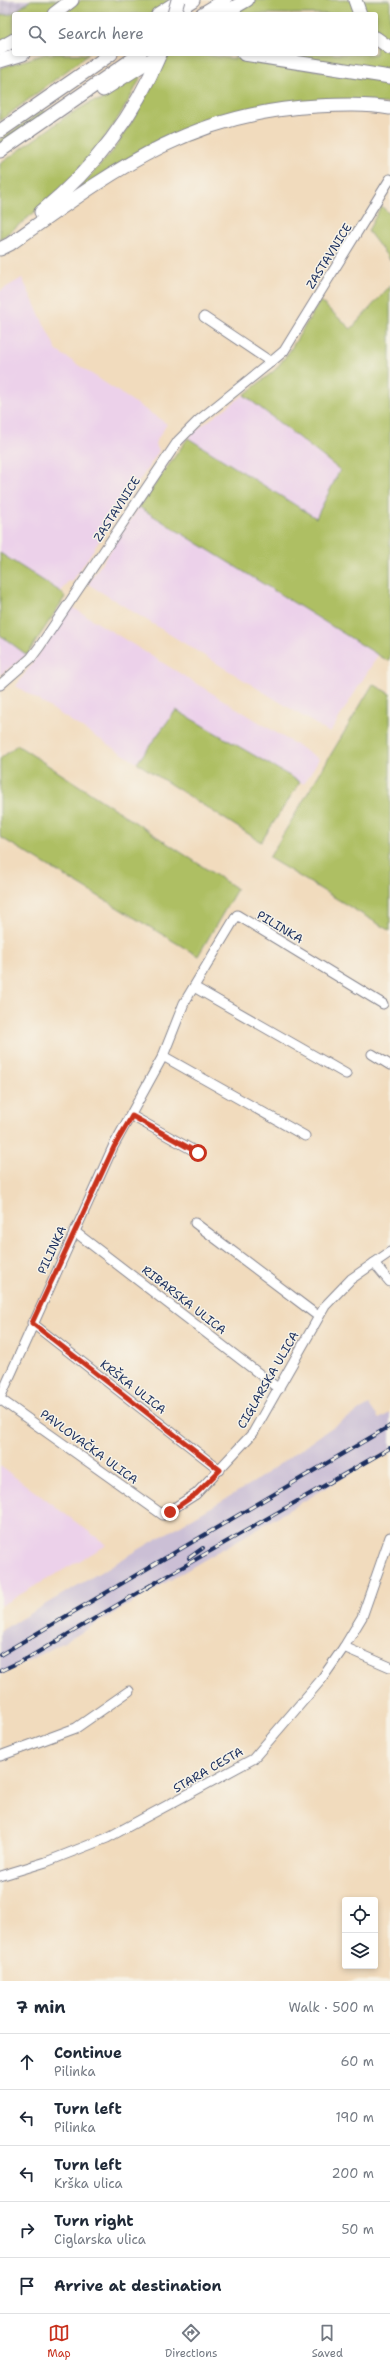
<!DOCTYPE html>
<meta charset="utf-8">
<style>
body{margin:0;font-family:"Shantell Sans",sans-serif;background:#f6f6f7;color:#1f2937}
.controls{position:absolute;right:12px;bottom:12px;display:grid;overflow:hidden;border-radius:4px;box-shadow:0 2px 6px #0003}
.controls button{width:36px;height:36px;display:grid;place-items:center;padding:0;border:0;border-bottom:1px solid #e0e1e3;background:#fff;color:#1f2937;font:20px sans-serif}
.stop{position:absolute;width:12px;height:12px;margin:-9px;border:3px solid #c8321e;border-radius:50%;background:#fff}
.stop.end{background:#c8321e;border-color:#fff;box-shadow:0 1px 4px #0008}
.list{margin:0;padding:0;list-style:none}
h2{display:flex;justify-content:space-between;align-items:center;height:52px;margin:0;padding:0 16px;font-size:17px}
h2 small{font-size:13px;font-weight:400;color:#747a83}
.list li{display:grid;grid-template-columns:26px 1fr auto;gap:12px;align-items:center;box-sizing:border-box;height:56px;padding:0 16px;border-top:1px solid #e0e1e3}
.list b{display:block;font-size:15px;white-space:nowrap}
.list p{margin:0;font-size:13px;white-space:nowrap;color:#747a83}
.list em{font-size:13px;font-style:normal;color:#747a83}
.icon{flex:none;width:22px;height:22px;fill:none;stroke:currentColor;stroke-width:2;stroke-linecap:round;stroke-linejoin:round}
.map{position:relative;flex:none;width:390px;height:1981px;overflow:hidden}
.search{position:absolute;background:#fff;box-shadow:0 2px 6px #0003;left:12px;right:12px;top:12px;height:44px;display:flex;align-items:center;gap:10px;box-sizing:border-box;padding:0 14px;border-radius:4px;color:#747a83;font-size:15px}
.sheet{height:332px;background:#fff}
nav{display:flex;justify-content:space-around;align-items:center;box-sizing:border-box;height:56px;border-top:1px solid #e0e1e3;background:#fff;font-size:11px;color:#747a83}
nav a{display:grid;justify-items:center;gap:2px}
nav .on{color:#c8321e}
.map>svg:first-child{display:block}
.built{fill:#ecd1ea}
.industrial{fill:url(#industrial-grid)}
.railway{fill:#cbbfd5}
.grass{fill:#aebf63;stroke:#647760}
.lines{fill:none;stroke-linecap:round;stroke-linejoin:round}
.minor-casing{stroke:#86858e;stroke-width:11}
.highway-casing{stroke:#86858e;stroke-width:15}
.minor{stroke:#fff;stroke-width:9}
.highway{stroke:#fff;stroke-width:13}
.rail-casing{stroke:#1b2f5e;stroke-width:4}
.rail{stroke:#f7f3e8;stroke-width:2.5;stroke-dasharray:8;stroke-linecap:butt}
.highway-bridge-casing{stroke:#86858e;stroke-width:15;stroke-linecap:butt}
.highway-bridge{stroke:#fff;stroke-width:13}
.route{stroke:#c8321e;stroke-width:5}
.labels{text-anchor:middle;stroke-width:3;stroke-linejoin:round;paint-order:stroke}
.street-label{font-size:12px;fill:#1b2f5e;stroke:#f7f3e8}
</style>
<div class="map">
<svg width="390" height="1981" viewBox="0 0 390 1981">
<defs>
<pattern id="industrial-grid" width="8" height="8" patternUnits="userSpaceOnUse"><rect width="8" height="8" fill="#cbbfd5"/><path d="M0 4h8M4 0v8" fill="none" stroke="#aea4b9"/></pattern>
</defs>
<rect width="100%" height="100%" fill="#f7f3e8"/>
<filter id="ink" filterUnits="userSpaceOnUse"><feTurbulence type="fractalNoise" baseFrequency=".025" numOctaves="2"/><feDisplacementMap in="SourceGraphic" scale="8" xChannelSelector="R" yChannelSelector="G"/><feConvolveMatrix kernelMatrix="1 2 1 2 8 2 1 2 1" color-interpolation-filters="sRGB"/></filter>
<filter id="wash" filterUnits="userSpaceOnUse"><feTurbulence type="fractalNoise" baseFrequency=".012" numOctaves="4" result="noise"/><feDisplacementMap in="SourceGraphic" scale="16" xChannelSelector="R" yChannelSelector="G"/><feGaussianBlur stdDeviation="0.9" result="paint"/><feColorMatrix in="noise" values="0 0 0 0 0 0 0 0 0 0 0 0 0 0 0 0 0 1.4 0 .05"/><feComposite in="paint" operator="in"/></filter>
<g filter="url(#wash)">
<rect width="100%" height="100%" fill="#f1dbbd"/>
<g class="built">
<path d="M22,278L57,351L167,424L155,443L159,451L72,582L68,581L61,592L0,553V291Z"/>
<path d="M244,395L340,471L316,518L188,438L200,427Z"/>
<path d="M139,507L378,655L330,733L88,584Z"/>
<path d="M72,607L319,759L304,784L176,710L137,763L16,686Z"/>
<path d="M0,635L27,655L0,675Z"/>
<path d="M0,1466L107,1545L0,1606Z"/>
</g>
<path class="industrial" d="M0,0H31L12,14L0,15Z"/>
<path class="railway" d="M369,1405L379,1419L390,1413V1450L72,1638L0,1675V1631L254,1482L331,1428Z"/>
<g class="grass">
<path d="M31,0H62L44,14H14V34L0,42V15L12,14Z"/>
<path d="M81,0H172L152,14H64Z"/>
<path d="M252,0H352L356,14H228Z"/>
<path d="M360,0H390V43L376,32V14H364Z"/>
<path d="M376,43L390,53V72L275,54H376Z"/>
<path d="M45,54H89L0,121V68Z"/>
<path d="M167,54H201L234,59V57L390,82V103L258,108L77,190L113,151L129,125H130L153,85Z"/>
<path d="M145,68C114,138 62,195 0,239V164L67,116L93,101H101L102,97Z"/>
<path d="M43,110L46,113L0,144V140Z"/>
<path d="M381,206L390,214V260L368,231Z"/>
<path d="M390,286V657L388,661L139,507L188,438L316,518L340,470L244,395L275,370L289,352L320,301L351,329Z"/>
<path d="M0,553L61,592L65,597L27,655L0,635Z"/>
<path d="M373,684L390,694V931L269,858Z"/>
<path d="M176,710L300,782L261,842L137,763Z"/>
<path d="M17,745L237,889L198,956L0,837V759Z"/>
</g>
</g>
<g filter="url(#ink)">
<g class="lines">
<g class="minor-casing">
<g id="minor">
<path d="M204,317L271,362L284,351L295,333L390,179"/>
<path d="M0,685L31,658L40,646L178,441L199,420L271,362"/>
<path d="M194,987L346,1074"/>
<path d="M372,1054L390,1065"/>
<path d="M163,1056L305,1136"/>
<path d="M132,1116L198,1153"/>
<path d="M195,1223L318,1316"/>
<path d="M74,1231L279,1389"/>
<path d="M374,1263L390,1282"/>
<path d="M32,1323L220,1470"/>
<path d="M0,1398L113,1147L163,1056L184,1003L237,915L383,1004"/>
<path d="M0,1399L163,1515L196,1494L253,1433L325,1306L351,1279L390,1252"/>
<path d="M344,1647L390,1667"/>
<path d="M0,1756L76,1728L129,1691"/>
<path d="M0,1876L46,1862L107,1838L253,1759L321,1680L344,1647L362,1617L390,1537"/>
</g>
</g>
<g class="highway-casing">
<g id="highway">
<path d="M355,0L360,14"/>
<path d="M54,14L72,0"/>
<path d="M158,14L177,2"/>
<path d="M170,14L193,0"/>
<path d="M202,14L225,0"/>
<path d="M223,14L247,0"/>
<path d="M376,38L390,48"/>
<path d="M0,48L14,40"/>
<path d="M244,54L390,77"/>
<path d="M0,61L23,54"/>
<path d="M103,90L160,54"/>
<path d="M0,131L111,54"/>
<path d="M0,151L140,54"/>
<path d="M41,212C93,169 134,117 160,54"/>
<path d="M0,249L10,244C112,172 187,113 317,106C341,105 366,104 390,108"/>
</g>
</g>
<use href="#minor" class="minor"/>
<use href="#highway" class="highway"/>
<g class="rail-casing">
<g id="rail">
<path d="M189,1558L203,1548"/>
<path d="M146,1588L390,1448"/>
<path d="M0,1655L390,1426"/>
<path d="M0,1671L28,1658L151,1585"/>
</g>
</g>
<use href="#rail" class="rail"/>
<g class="highway-bridge-casing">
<path id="highway-bridge" d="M174,14L178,0"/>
</g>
<use href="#highway-bridge" class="highway-bridge"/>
</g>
</g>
<g class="lines" filter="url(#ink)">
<path class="route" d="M170,1512L196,1494L220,1470L32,1323L114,1147L132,1116L198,1153"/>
</g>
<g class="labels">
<g class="street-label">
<text transform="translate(329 256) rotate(-58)" y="4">ZASTAVNICE</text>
<text transform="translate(117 509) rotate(-57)" y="4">ZASTAVNICE</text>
<text transform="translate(280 927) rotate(31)" y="4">PILINKA</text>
<text transform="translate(52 1250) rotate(-65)" y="4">PILINKA</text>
<text transform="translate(184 1300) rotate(38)" y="4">RIBARSKA ULICA</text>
<text transform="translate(268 1380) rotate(-60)" y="4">CIGLARSKA ULICA</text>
<text transform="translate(133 1387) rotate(38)" y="4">KRŠKA ULICA</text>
<text transform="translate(89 1447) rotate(36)" y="4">PAVLOVAČKA ULICA</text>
<text transform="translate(208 1770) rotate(-30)" y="4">STARA CESTA</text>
</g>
</g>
</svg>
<div class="controls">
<button><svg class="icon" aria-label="locate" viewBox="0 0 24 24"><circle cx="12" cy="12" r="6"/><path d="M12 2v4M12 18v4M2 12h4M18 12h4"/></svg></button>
<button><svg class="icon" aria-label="layers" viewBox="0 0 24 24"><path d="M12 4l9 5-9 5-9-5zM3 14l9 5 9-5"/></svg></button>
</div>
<div class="stop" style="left:198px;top:1153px"></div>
<div class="stop end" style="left:170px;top:1512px"></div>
<div class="search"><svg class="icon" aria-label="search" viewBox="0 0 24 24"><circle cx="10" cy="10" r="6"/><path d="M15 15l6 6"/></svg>Search here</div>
</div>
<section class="sheet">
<h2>7 min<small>Walk · 500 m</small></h2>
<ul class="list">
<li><svg class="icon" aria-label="ahead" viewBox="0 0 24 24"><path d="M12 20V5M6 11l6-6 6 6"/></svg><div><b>Continue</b><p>Pilinka</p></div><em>60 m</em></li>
<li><svg class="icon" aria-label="left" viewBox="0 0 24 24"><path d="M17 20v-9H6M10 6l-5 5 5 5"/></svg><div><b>Turn left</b><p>Pilinka</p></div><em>190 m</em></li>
<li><svg class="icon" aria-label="left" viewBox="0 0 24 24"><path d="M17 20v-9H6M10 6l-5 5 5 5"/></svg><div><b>Turn left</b><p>Krška ulica</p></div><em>200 m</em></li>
<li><svg class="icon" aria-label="right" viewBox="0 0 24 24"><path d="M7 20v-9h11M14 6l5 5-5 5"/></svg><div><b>Turn right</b><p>Ciglarska ulica</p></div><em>50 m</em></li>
<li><svg class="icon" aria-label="arrive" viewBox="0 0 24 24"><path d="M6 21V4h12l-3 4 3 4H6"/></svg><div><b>Arrive at destination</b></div></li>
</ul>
</section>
<nav>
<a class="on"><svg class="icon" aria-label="map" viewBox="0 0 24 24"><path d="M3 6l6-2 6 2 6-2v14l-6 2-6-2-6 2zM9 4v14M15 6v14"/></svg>Map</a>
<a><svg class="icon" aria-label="directions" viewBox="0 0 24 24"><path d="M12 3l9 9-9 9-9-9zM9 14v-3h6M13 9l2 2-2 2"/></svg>Directions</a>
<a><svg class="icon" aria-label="saved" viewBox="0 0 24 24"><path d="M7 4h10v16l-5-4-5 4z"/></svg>Saved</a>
</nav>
